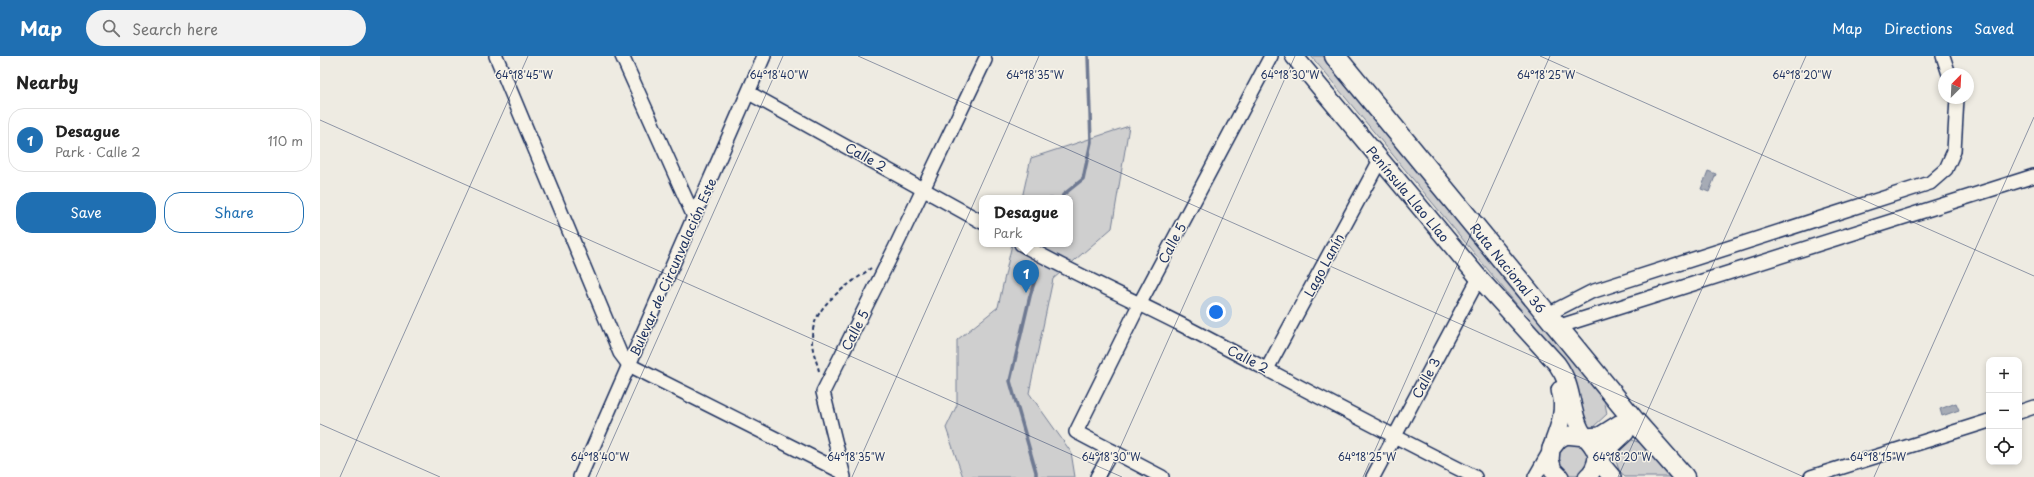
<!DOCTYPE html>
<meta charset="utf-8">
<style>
body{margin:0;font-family:"Playpen Sans",sans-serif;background:#f2f2f2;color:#222}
.controls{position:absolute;right:12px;bottom:12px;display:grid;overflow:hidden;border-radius:8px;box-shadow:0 2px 6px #0003}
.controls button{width:36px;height:36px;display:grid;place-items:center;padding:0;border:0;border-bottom:1px solid #e0e0e0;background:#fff;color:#222;font:20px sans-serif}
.compass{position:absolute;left:1618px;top:12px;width:36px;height:36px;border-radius:50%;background:#fff;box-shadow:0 2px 6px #0003;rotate:24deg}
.you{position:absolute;left:896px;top:256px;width:14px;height:14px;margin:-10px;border:3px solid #fff;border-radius:50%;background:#1a73e8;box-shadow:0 0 0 6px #1a73e833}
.badge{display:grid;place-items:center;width:26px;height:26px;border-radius:50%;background:#1f6fb2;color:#fff;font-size:13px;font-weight:700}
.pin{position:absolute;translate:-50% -33px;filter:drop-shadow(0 1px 2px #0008)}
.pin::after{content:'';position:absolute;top:21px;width:14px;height:12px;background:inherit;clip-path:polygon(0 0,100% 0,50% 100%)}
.popup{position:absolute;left:659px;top:139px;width:94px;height:52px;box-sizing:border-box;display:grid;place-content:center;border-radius:8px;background:#fff;filter:drop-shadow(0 1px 3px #0005);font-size:13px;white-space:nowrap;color:#767676}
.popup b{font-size:15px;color:#222}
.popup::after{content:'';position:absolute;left:50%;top:100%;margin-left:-8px;border:8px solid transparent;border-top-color:#fff}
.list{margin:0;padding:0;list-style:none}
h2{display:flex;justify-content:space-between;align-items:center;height:52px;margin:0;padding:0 16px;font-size:17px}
h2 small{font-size:13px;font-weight:400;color:#767676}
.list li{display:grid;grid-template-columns:26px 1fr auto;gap:12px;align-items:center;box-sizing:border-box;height:64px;margin:0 8px 8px;padding:0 8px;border:1px solid #e0e0e0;border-radius:16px}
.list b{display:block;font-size:15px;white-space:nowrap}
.list p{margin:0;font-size:13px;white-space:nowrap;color:#767676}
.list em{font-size:13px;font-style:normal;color:#767676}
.actions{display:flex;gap:8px;padding:12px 16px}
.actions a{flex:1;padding:9px 0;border:1px solid #1f6fb2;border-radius:16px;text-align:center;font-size:14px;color:#1f6fb2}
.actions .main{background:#1f6fb2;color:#fff}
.icon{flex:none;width:22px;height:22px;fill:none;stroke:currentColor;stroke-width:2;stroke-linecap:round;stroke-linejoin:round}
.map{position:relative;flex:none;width:1714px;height:421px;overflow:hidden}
header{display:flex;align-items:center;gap:24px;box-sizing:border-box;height:56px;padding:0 20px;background:#1f6fb2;color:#fff}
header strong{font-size:19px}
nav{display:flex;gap:22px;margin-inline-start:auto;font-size:14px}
.search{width:280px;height:36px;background:#f2f2f2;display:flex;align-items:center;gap:10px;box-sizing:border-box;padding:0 14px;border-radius:22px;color:#767676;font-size:15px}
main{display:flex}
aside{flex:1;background:#fff}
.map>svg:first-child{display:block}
.green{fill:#cfcfcf;stroke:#757f96}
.water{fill:#a6abb5;stroke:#6e7992}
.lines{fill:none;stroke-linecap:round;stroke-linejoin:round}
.stream{stroke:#6e7992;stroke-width:3.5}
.minor-casing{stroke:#1b2f5e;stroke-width:16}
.major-casing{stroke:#1b2f5e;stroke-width:20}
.highway-casing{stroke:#1b2f5e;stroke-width:23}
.path{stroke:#1b2f5e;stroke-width:2;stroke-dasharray:4 3;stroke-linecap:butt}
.minor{stroke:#f7f3e8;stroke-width:13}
.major{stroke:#f7f3e8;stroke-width:17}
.highway{stroke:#f7f3e8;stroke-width:20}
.ticks{fill:none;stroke:#1b2f5e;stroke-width:1;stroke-opacity:0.45}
.labels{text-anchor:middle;stroke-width:3;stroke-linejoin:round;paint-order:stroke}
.street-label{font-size:13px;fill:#1b2f5e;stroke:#f7f3e8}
.ticks-label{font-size:10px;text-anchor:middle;fill:#1b2f5e;stroke:#f7f3e8;stroke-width:3;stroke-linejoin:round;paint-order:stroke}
</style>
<header>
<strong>Map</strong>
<div class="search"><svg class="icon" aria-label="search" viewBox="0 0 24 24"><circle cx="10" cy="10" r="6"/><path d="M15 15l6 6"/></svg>Search here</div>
<nav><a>Map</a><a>Directions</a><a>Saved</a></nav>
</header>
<main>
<aside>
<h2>Nearby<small></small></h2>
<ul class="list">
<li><span class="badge">1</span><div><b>Desague</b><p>Park · Calle 2</p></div><em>110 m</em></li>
</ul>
<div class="actions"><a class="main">Save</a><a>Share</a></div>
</aside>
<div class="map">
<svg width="1714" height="421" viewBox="0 0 1714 421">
<rect width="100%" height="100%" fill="#eeebe2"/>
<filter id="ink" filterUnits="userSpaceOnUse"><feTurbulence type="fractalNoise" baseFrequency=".025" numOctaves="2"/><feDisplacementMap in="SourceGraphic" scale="8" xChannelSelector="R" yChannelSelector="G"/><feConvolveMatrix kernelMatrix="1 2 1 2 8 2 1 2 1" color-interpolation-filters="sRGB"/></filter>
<g filter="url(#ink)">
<g class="green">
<path d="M991,0H1005L1283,337L1287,358L1271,373L1262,364L1236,296Z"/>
<path d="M809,70L792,172L733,223L709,337L751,396L755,421H643L626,372L637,349V284L678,251L692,188H750V142H702L711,102Z"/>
<path d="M1310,383L1323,388L1350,421H1305L1299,414L1295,402L1300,389Z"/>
<circle cx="1254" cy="402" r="17"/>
</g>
<g class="water">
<path d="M1388,115L1396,118L1389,136L1381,133Z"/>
<path d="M1636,347L1639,354L1622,360L1620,353Z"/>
</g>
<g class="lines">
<g class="stream">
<path d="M742,142L743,139L763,123L771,86L768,0"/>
<path d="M726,191L727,188"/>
<path d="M716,421V416L690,325L710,240L717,217"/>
</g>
<g class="minor-casing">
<g id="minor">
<path d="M176,0L300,297L309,309L522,416"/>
<path d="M302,0L374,161"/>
<path d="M1623,0L1629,18"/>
<path d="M429,37L662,166"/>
<path d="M701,188C752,217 807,241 860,268C958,319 1056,372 1155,421"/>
<path d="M1226,259L1271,236L1610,127L1626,113L1634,95L1637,42"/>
<path d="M1237,271L1714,120"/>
<path d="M947,313L1060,104"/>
<path d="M1699,356L1714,351"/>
<path d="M260,421L444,0"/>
<path d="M524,421L503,336L575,192L665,4"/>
<path d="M777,421L792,395"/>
<path d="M842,421L756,376L820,247L951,0"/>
<path d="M1053,421L1159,222"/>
<path d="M1215,421L1231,393"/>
<path d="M1491,421L1669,365"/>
</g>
</g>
<g class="major-casing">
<g id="major">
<path d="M974,0L1159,222L1237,308C1254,332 1249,350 1260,373C1265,383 1277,390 1277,402C1276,409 1272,417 1267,421"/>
<path d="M1231,393C1238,374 1247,355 1240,334"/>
<path d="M1277,403L1305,377L1313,363"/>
<path d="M1277,403L1292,421"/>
<path d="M1240,421L1233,414L1230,404L1231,393L1239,383L1246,379L1265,381L1280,380L1299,368L1313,363"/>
</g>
</g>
<g class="highway-casing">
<path id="highway" d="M1015,0L1313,363L1364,421"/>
</g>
<path class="path" d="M499,315C497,306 492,295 492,285C491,249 525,232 551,212"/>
<use href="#minor" class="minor"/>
<use href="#major" class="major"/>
<use href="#highway" class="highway"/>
</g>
</g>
<path class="ticks" d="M538,0L1484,421M1220,0L1714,220M0,64L802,421M0,368L120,421M20,421L208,0M276,421L463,0M532,421L719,0M787,421L975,0M1043,421L1230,0M1298,421L1486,0M1554,421L1714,61"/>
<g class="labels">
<g class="street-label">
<text transform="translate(546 101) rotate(29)" y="5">Calle 2</text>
<text transform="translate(1088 138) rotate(50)" y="5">Península Llao Llao</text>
<text transform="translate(852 187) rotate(-62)" y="5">Calle 5</text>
<text transform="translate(1004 209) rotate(-62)" y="5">Lago Lanín</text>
<text transform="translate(353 211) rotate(-66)" y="5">Bulevar de Circunvalación Este</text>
<text transform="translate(1188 212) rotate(51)" y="5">Ruta Nacional 36</text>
<text transform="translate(535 274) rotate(-63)" y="5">Calle 5</text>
<text transform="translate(928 303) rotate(27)" y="5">Calle 2</text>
<text transform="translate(1106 322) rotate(-62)" y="5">Calle 3</text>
</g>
</g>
<g class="ticks-label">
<text x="204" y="23">64°18'45"W</text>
<text x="715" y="23">64°18'35"W</text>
<text x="970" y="23">64°18'30"W</text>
<text x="1482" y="23">64°18'20"W</text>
<text x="459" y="23">64°18'40"W</text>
<text x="1226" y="23">64°18'25"W</text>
<text x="280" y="405">64°18'40"W</text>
<text x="536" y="405">64°18'35"W</text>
<text x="791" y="405">64°18'30"W</text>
<text x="1047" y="405">64°18'25"W</text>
<text x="1302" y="405">64°18'20"W</text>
<text x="1558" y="405">64°18'15"W</text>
</g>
</svg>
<div class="controls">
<button>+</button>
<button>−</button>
<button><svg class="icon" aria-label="locate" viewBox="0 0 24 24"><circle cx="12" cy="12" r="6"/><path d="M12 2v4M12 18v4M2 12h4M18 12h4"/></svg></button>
</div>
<svg class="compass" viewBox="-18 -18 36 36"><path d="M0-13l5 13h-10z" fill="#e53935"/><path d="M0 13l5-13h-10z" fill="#767676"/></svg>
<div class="you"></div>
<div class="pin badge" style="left:706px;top:237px">1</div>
<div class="popup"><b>Desague</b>Park</div>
</div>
</main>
